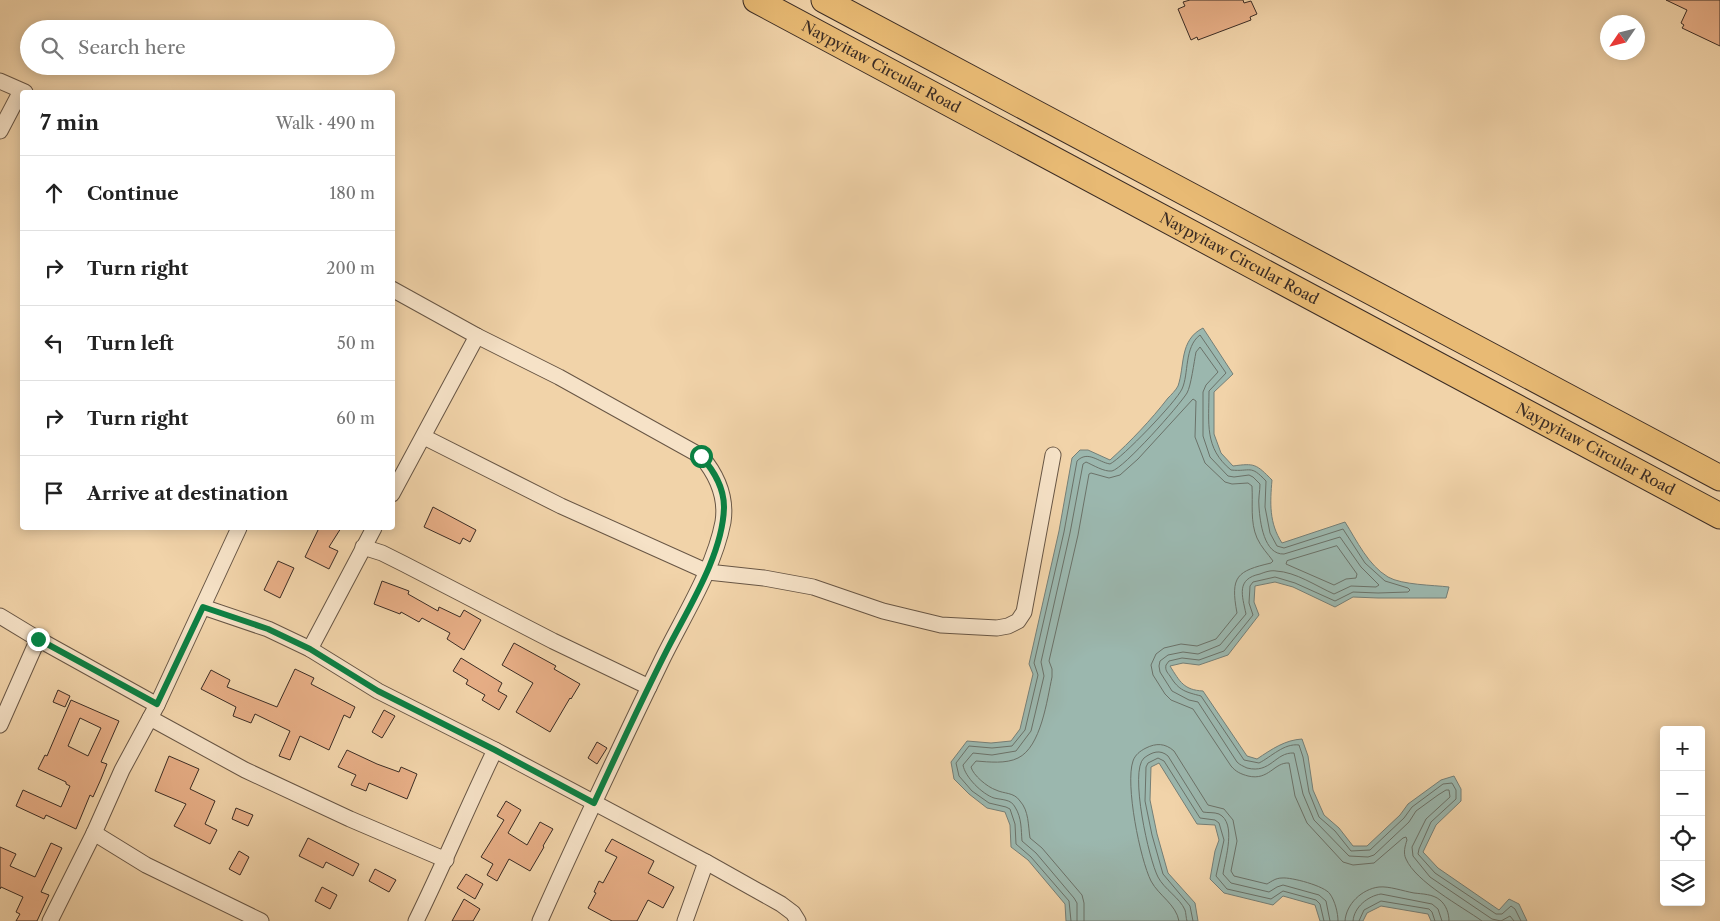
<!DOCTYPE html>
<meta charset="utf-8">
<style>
body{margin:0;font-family:"Libre Caslon Text",serif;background:#f2f2f2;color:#222}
.controls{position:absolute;right:15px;bottom:15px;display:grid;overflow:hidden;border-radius:5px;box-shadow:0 2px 12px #0003}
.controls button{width:45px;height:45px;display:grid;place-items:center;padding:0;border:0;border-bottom:1px solid #e0e0e0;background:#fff;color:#222;font:25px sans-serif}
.compass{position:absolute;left:1600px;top:15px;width:45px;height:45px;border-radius:50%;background:#fff;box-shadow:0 2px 12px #0003;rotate:235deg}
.stop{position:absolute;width:15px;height:15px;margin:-11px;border:4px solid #0b8043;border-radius:50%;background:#fff}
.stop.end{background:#0b8043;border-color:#fff;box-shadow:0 1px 5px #0008}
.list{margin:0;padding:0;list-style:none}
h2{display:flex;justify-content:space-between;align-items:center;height:65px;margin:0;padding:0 20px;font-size:21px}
h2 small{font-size:16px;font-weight:400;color:#767676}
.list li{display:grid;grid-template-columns:32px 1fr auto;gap:15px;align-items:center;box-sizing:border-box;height:75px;padding:0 20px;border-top:1px solid #e0e0e0}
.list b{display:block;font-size:19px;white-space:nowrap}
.list em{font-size:16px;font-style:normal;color:#767676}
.icon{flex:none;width:28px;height:28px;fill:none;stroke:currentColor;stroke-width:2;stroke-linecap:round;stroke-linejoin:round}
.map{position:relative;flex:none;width:1720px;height:921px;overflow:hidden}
.search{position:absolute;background:#fff;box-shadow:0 2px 12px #0003;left:20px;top:20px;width:375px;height:55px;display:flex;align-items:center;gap:12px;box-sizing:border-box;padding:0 18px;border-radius:28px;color:#767676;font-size:19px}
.panel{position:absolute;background:#fff;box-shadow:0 2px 12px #0003;left:20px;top:90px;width:375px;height:440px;border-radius:5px}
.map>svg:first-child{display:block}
.water{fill:#9bb7ae;stroke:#757f77}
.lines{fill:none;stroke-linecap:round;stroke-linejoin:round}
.shore{stroke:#6b7269;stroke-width:1}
.building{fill:#e7ae86;stroke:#3b2c24;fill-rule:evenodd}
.street-casing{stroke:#685645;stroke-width:17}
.primary-casing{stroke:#3b2c24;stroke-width:27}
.street{stroke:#f6e2c7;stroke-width:15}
.primary{stroke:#e8ba74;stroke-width:25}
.route{stroke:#0b8043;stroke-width:6}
.labels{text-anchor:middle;stroke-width:4.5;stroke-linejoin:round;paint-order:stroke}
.street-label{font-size:15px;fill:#3b2c24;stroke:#f6e2c7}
</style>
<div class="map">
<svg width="1720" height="921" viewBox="0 0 1720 921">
<rect width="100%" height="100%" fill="#f1d3a9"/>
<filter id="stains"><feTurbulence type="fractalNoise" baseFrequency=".004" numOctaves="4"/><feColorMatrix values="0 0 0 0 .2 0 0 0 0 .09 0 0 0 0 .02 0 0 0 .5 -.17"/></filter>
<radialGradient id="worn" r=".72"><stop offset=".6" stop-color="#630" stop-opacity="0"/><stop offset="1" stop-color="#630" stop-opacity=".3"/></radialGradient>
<path class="water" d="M1203,328L1233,374L1214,392V434L1221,453L1233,466C1255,463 1256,464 1272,480C1270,503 1269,523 1282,543L1345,522C1357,541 1368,565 1388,577C1402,585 1433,585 1449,587L1446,598H1378L1353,597L1335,607L1293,587L1275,582L1255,586L1254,602L1259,615L1228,655L1199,665L1183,663L1170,666C1180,682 1184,690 1203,691L1247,756L1257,759C1272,749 1285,740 1302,739L1308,756L1313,790L1324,815L1339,828L1353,846H1367L1400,815L1408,804L1441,780L1454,776L1461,789V801L1436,825L1423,852L1438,868L1499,910L1509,899L1519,904L1527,921H1431L1428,914L1381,906L1367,913L1363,921H1320L1315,905L1283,896L1273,905L1224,893L1210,879L1215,851L1219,840L1215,825L1197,824L1159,763L1151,767L1150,800L1157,834L1168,873L1195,903L1198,921H1066L1065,904L1028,860L1011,847L1010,825L1005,812L987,808L969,794L954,779L951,762L967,741L991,743L1011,741L1020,729L1033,674L1029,664L1059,531L1072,458L1080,450H1088L1110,460C1131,441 1151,420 1168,398C1171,395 1176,390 1178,386C1185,366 1179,340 1203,328Z"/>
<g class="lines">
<g class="shore">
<path d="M1337,546L1357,574L1356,578L1346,579L1334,585L1286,564L1287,561Z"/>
<path d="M1071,921L1069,901L1031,857L1016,844L1015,824L1010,809L1006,807L989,803L972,791L959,776L956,763L969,746L992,748L1012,746L1025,730L1038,675L1034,663L1064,532L1077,461C1088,450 1098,462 1110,464C1122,458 1176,402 1182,389C1189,374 1184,347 1200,335L1226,373L1209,391C1209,423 1204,448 1231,470C1251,472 1250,464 1266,481L1265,507L1270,533L1277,546L1284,548L1343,529L1365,563L1385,581L1408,588L1410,590L1408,592L1378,593L1353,592L1335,601L1295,583L1275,577L1253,582L1250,586L1249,603L1253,615L1224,651L1199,660L1182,658L1169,661L1166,665C1165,670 1167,672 1170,676C1179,691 1186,692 1201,696L1244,760L1259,763C1271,757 1284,743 1299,745L1303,757L1309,792L1319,817L1335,831L1351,851L1370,850L1404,818L1412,807L1443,784L1452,783L1456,790V799L1431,822L1419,849L1418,854L1435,873L1496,914H1502L1511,906L1515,909L1521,921"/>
<path d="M1077,921V903L1074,898L1036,853L1022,841C1021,830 1022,818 1015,807C1011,799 1002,800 994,798C982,794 965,777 963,765L973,753L992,755L1016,751L1031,731L1044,676L1041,662L1070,533L1083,464L1086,462C1093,465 1104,472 1112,471C1124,468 1179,406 1187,393C1191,386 1194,362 1196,352L1200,347L1218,372L1206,385L1203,392V436L1210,457L1228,476L1234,477L1249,475L1253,477L1260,484C1260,491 1258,499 1259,507C1260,522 1264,555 1284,554L1340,537L1361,567L1379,585L1376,587L1351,586L1334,594C1316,586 1296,572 1276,571C1271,570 1265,572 1260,574C1236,579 1242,595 1246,614L1220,645L1198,654L1183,652L1168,655L1160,661L1159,666L1160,672L1172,691L1189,700L1198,702L1237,762C1240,765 1243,766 1247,768C1271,774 1275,752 1294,753L1303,794L1314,820L1349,856L1368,857L1374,855L1409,822L1416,811L1438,795L1446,790H1449L1450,797L1426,819L1412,847L1413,856L1430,877L1492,919L1501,921L1510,916L1514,921"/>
<path d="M1084,921V903L1082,895L1042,848L1030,838C1028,825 1029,811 1020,801C1014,792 1004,794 996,790C987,787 973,775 971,767L976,761C989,762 1006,764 1018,758C1041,747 1047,700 1052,677V669L1049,661L1078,535L1089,474L1091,473L1109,478L1120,475L1138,459L1193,399L1196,401L1195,437L1205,463L1225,482L1232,484L1248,483L1252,486C1253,504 1250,522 1257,538C1261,547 1268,554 1273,561L1271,563C1237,571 1230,576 1237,613L1216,639L1197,646L1181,644L1164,648L1156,654L1151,665L1153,675L1165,694L1171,700L1193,709L1231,766C1236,772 1241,774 1248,776C1269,781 1274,762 1289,763L1295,796L1307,823L1343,862L1353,865L1374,863L1403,838L1406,837L1407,840C1405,846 1403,853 1406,859C1416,882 1461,906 1482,921"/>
<path d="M1179,921C1176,904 1159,896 1151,881C1140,859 1125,784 1133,761C1135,755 1140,751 1146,748C1156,743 1165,743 1174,751L1208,805L1224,809L1233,820L1237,841L1231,871L1234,876L1267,884C1272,881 1276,878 1282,878C1291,877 1325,886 1330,894C1335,901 1338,913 1338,921"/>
<path d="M1187,921C1186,918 1186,913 1185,910C1180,898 1164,889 1158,877C1149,860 1129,771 1144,758C1152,752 1160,749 1168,756L1203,812C1208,813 1214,812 1219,814C1237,823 1225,859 1223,874L1231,883L1269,892L1277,887L1283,885L1319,895L1326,901L1330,921"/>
<path d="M1193,921L1190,906L1163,874L1152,835L1145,801L1146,767L1148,763L1158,758L1164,761L1200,818L1215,820L1219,823L1224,840L1216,876L1227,889L1271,899L1283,891L1316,900L1320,904L1324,921"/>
<path d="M1345,921C1346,904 1362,889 1379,887C1389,886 1403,891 1414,893C1422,894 1433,894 1440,900C1446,905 1449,913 1449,921"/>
<path d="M1353,921C1354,907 1368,896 1381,894L1432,904L1438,909L1442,921"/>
<path d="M1359,921L1364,910L1381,901L1429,909L1432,912L1435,921"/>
</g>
</g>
<g class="building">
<path d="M1190,0H1243L1244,3L1251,1L1257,14L1250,17L1251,20L1198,40L1197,37L1191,40L1178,9L1185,6L1183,2Z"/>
<path d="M1666,0H1720V46L1682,28L1684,25L1681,23L1687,10Z"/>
<path d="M433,507L476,530L470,542L463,538L460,544L424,527Z"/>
<path d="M319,528H341L329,547L338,551L329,569L305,557Z"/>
<path d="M278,561L294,568L280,598L264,590Z"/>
<path d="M382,581L409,591L408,594L438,611L439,607L460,617L464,610L481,620L464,650L447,639L450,633L422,618L419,622L401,612L400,614L374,604Z"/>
<path d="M514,643L556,666L554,669L580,684L571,699L570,698L550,732L516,712L533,683L502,665Z"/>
<path d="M461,658L502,683L498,691L507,696L499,710L482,700L485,695L466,684L468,680L453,671Z"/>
<path d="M295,669L314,678L311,684L355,707L350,718L344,715L329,750L300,736L290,760L279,756L290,731L255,714L251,723L233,716L236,707L201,689L211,670L230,680L227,687L277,707Z"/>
<path d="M58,690L70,696L65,707L53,702Z"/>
<path d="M71,700L119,721L101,762L107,764L101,779L93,797L90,795L76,829L46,815L44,819L16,806L23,790L61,807L70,786L66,784V782L38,769L45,755L47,756ZM80,718L101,728L88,756L68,746Z"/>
<path d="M384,710L395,716L382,738L372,732Z"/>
<path d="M597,742L607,748L597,764L588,758Z"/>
<path d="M347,750L377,764L399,772L401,767L417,774L407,799L369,783L366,791L351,785L356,775L338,767Z"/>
<path d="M169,756L199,769L190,789L215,801L205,824L217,830L210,844L174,826L186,804L155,791Z"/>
<path d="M506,801L521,810L508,833L527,845L540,822L553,829L543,846L544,847L530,871L509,859L497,881L487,875L493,864L481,857L504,820L497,816Z"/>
<path d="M236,808L253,815L248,826L232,819Z"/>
<path d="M308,838L359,864L353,876L326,862L323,868L299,856Z"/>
<path d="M612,839L654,861L648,873L674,887L663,908L648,900L637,921H612L588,908L596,893L594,892L599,881L603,883L617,857L605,851Z"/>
<path d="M51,843L62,848L41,892L49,895L37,921H16L20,914L16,912L23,897L1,887L0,889V847L16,854L10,866L35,877Z"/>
<path d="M239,851L249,857L240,875L229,869Z"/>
<path d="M375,869L396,880L389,892L369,881Z"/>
<path d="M466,874L483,884L475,899L457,888Z"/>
<path d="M322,887L337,895L330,909L315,901Z"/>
<path d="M464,899L480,909L473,921H452Z"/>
</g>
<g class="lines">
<g class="street-casing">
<g id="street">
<path d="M0,81L25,92"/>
<path d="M0,131L21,91"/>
<path d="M392,289L477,336L559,377L701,456C717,475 727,496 723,522C714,569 683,617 662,660C620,747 579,833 540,921"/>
<path d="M424,437L561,506L708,572L764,578L813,587L883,611L941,625L997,628L1008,626L1018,621L1024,612L1053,455"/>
<path d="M392,494L477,336"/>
<path d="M363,547L382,553L404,564L553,641L649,687"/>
<path d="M203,607L268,629L310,649L378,691L495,750L706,862L781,904L793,913L798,921"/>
<path d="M0,616L38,639L157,705"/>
<path d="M310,649L374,528"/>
<path d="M150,718L245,770L350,819L446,860"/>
<path d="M0,725L38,639"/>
<path d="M94,833L146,865L261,921"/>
<path d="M50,921L94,833L122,770L157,705L239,528"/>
<path d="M416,921C444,864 468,806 495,750"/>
<path d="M685,921L706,862"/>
</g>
</g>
<g class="primary-casing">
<g id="primary">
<path id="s1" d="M756,0L1720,516"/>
<path d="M824,0L1720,478"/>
</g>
</g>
<use href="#street" class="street"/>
<use href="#primary" class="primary"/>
</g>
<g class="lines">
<path class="route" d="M38,639L157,704L203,607L268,629L310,649L378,691L495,750L594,803C618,751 642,699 668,648C689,607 723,554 724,507C724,487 714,471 701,456"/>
</g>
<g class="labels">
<g class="street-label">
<text dy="5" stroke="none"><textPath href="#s1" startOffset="142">Naypyitaw Circular Road</textPath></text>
<text dy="5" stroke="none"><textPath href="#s1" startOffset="548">Naypyitaw Circular Road</textPath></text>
<text dy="5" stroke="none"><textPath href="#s1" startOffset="952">Naypyitaw Circular Road</textPath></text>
</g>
</g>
<rect width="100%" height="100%" filter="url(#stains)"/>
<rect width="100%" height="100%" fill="url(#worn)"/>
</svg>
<div class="controls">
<button>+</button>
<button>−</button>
<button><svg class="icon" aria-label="locate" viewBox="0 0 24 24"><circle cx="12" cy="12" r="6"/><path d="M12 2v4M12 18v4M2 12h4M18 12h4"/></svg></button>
<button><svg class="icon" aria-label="layers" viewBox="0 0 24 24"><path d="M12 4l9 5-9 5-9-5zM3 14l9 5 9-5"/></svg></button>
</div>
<svg class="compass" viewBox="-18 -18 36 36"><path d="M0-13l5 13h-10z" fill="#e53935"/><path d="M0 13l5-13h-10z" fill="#767676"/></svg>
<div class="stop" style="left:701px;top:456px"></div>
<div class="stop end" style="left:38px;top:639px"></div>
<div class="search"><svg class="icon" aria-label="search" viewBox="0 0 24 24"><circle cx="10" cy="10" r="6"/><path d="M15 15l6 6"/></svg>Search here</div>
<section class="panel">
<h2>7 min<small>Walk · 490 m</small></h2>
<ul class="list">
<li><svg class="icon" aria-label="ahead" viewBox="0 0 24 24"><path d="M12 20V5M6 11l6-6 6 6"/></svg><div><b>Continue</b></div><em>180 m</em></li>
<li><svg class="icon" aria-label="right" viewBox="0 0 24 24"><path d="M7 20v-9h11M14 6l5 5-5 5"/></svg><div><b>Turn right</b></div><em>200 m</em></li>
<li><svg class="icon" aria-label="left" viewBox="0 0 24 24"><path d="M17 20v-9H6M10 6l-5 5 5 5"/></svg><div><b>Turn left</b></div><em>50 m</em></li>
<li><svg class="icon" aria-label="right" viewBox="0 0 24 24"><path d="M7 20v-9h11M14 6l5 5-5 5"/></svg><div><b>Turn right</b></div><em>60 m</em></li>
<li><svg class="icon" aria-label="arrive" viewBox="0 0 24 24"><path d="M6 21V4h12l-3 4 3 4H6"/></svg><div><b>Arrive at destination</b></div></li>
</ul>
</section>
</div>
